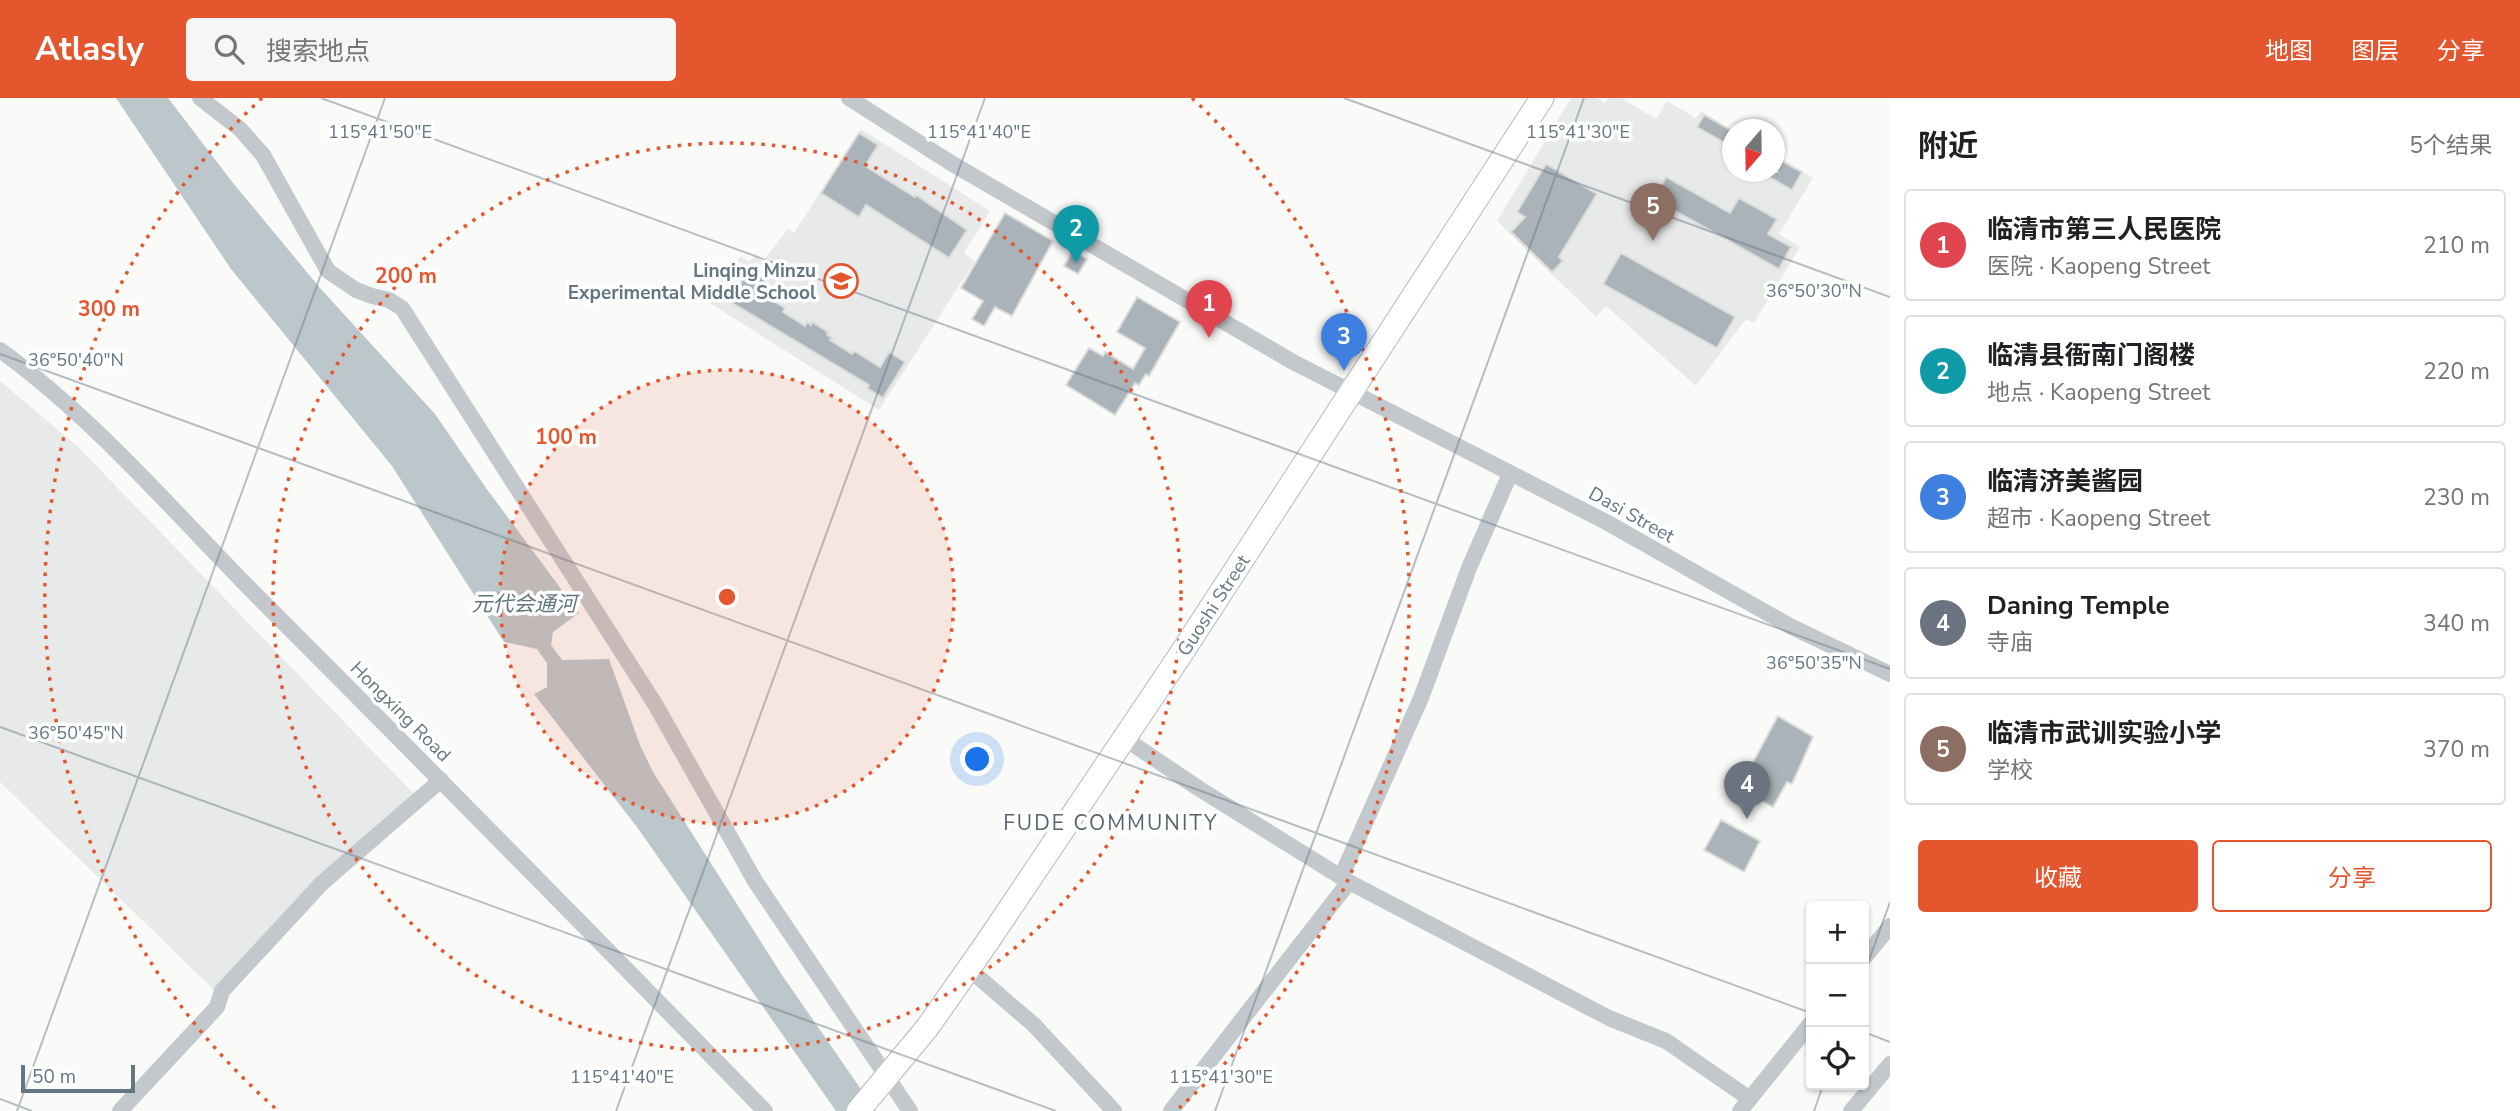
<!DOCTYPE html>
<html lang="zh">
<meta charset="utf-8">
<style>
body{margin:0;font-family:"Nunito Sans","Noto Sans SC",sans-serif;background:#f6f6f6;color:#202124}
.controls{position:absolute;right:21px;bottom:21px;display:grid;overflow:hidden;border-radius:7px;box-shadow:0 2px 5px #0004}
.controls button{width:63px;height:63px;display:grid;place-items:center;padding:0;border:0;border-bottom:2px solid #e0e0e0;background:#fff;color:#202124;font:35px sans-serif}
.compass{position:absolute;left:1722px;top:21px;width:63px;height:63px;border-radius:50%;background:#fff;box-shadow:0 2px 5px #0004;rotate:200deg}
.scale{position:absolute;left:21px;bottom:18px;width:114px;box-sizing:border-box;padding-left:7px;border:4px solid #657683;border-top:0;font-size:19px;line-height:24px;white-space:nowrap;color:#657683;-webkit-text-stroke:5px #fff;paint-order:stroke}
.you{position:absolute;left:978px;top:662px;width:24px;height:24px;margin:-18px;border:5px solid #fff;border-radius:50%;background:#1a73e8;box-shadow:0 0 0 10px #1a73e833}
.badge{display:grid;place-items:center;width:46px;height:46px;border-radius:50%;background:#e4572e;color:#fff;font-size:23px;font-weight:700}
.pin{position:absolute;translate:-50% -58px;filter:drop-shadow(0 2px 4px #0008)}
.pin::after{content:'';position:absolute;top:37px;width:24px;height:21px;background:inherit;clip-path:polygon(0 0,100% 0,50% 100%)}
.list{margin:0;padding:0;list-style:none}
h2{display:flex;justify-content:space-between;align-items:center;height:91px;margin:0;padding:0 28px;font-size:30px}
h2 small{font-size:23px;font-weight:400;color:#757577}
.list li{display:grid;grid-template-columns:46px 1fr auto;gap:21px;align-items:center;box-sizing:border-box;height:112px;margin:0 14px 14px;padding:0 14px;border:2px solid #e0e0e0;border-radius:7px}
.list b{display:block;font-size:26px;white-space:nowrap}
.list p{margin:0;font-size:23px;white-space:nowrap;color:#757577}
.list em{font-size:23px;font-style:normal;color:#757577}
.actions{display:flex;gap:14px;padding:21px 28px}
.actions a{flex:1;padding:16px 0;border:2px solid #e4572e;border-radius:7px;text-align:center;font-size:24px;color:#e4572e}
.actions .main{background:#e4572e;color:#fff}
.icon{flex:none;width:38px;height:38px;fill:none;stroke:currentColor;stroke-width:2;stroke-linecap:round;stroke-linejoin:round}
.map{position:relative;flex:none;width:1890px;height:1013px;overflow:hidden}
header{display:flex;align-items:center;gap:42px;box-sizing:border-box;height:98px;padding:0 35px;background:#e4572e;color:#fff}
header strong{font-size:33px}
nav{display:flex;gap:38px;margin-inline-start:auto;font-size:24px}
.search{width:490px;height:63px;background:#f6f6f6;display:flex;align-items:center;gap:18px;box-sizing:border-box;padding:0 24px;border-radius:7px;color:#757577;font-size:26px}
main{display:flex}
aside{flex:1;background:#fff}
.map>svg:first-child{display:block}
.built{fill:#e8e9e9}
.water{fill:#bbc7cb}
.building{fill:#aab3b9;stroke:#dcdcda;stroke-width:2}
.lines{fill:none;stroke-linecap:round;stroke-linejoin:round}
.secondary-casing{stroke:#b3babf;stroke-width:25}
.street{stroke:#c3c8cc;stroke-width:16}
.secondary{stroke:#fff;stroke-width:23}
.ticks{fill:none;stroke:#657683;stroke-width:2;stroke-opacity:0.45}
.ring{fill:none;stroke:#e4572e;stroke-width:3.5;stroke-dasharray:3.5 7}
.labels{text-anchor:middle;stroke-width:7;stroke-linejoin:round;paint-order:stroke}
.poi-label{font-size:19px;font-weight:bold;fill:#657683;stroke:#fff;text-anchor:end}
.street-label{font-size:19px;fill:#657683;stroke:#fff}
.water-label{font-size:21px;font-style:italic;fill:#60757c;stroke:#fff}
.neighbourhood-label{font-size:21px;letter-spacing:2px;fill:#57646e;stroke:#fff}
.ticks-label{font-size:18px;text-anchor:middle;fill:#657683;stroke:#fff;stroke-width:7;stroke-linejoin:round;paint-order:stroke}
.centre{fill:#e4572e;stroke:#fff;stroke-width:3.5}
.ring-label{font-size:21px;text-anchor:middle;font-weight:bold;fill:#e4572e;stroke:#fff;stroke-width:7;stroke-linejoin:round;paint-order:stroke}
</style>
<header>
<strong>Atlasly</strong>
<div class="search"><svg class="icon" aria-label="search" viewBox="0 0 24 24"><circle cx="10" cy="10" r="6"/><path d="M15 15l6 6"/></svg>搜索地点</div>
<nav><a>地图</a><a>图层</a><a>分享</a></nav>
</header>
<main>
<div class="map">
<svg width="1890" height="1013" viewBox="0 0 1890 1013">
<rect width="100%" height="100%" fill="#fafaf8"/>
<g class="built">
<path d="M1571,0H1596L1605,5L1608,0H1621L1656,21L1667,3L1696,20L1701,13L1732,32V74H1774L1775,57L1813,80L1779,136L1800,149L1754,225L1746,221L1696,288L1606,208L1596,219L1497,123Z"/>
<path d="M861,31L990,113L964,155L975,163L879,312L705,202L741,158L749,164L755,157L763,163L788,131L794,135Z"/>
<path d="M0,283L78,349L414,696L215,893L0,684Z"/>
</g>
<path class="water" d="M116,0H168L233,85L320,190L435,316L486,390L579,515L553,534L551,547L562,562L609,561L640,647L653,674L782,877L876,1013H836L637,729L534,596L547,589V565L537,551L504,544L392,368L231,171Z"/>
<g class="building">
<path d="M1704,17L1732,33V49L1697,29Z"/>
<path d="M859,35L878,47L865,68L915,99L916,97L967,132L949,160L866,107L859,119L821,95Z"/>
<path d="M1774,59L1802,74L1792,92L1760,74H1777L1774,72Z"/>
<path d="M1546,66L1597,96L1559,159L1563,163L1552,174L1511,134L1525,119L1517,114Z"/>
<path d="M1666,79L1730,115L1739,100L1777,121L1768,136L1791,149L1779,171L1654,101Z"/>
<path d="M1005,115L1053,143L1012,218L995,209L984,228L972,221L983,203L961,190Z"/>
<path d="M1073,153L1087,161L1078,176L1064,168Z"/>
<path d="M1621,155L1735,219L1717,250L1603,186Z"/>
<path d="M749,171L766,181L758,194L785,210L783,214L805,228L807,224L811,227L812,224L828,234L827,237L832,240L830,242L852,256L854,253L880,269L889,254L905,264L883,300L867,290L869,287L729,203Z"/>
<path d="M1137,199L1180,224L1149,278L1146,276L1139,287L1135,285L1115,317L1066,287L1089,250L1103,258L1105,254L1133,271L1145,250L1117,234Z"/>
<path d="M1778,618L1813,639L1792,686L1787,684L1773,709L1739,690Z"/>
<path d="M1721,722L1760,743L1744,774L1704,752Z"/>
</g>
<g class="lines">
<g class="secondary-casing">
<path id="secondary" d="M858,1013L927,930L986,846L1179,559L1542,0"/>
</g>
<g class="street">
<path d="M200,0L240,31L263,57L328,173L356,192L372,198L389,202L402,210L655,606L755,783L910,1013"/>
<path d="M849,0L951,65L1293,264L1606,424L1790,528L1890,576"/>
<path d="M0,252C98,323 177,418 262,503C431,672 598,842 765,1013"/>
<path d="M1124,640L1198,690L1349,784L1609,920L1666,943L1750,1001"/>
<path d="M1341,779L1421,600L1469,470L1510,376"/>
<path d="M1864,860L1890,828"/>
<path d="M969,871L1034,927L1114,1013"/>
<path d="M120,1013L217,909L222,893L322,785L441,682"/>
<path d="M1171,1013L1349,784"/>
<path d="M1740,1013L1811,925"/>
<path d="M1851,1013L1890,966"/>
</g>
<use href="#secondary" class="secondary"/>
</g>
<path class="ticks" d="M321,0L1890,571M1344,0L1890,199M0,256L1811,915M0,629L1056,1013M1864,876L1890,804M1864,934L1890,944M0,1001L32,1013M17,1013L385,0M616,1013L985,0M1215,1013L1584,0M1814,1013L1823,987"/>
<circle cx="727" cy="499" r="227" fill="#e4572e" fill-opacity=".12"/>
<g class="ring">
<circle cx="727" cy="499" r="227"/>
<circle cx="727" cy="499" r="454"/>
<path d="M275 1010A682 682 0 0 1 262 0M1192 0A682 682 0 0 1 1179 1010"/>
</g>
<defs>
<g id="school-ring" transform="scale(1.75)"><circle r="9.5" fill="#fff" stroke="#e4572e" stroke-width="1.5"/><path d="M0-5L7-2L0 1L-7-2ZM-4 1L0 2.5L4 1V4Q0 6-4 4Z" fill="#e4572e"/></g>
</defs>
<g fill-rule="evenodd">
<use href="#school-ring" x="841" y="183"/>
</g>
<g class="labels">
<g class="poi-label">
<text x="816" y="179">Linqing Minzu<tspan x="816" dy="22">Experimental Middle School</tspan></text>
</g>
<g class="street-label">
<text transform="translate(1632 416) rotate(29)" y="7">Dasi Street</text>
<text transform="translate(1213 507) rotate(-57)" y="7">Guoshi Street</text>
<text transform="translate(401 613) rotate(45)" y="7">Hongxing Road</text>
</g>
<g class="water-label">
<text x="524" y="513">元代会通河</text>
</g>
<g class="neighbourhood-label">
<text x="1111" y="732">FUDE COMMUNITY</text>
</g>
</g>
<g class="ticks-label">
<text x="979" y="40">115°41'40"E</text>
<text x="380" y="40">115°41'50"E</text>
<text x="1578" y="40">115°41'30"E</text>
<text x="1814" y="199">36°50'30"N</text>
<text x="76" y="268">36°50'40"N</text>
<text x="1814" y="571">36°50'35"N</text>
<text x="76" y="641">36°50'45"N</text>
<text x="622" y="985">115°41'40"E</text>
<text x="1221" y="985">115°41'30"E</text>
</g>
<circle cx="727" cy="499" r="10" class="centre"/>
<g class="ring-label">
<text x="406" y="185">200 m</text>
<text x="109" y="218">300 m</text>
<text x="566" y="346">100 m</text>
</g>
</svg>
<div class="controls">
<button>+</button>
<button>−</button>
<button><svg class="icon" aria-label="locate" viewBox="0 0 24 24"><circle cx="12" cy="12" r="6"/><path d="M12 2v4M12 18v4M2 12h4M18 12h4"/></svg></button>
</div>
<svg class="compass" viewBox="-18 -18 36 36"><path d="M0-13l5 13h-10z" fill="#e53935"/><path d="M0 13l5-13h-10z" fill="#757577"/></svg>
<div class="scale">50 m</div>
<div class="you"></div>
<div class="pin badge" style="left:1209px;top:240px;background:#e0444e">1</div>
<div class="pin badge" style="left:1076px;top:165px;background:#0f9aa8">2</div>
<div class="pin badge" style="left:1344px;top:273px;background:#3f7fe0">3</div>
<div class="pin badge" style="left:1747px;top:721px;background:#6b7280">4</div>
<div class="pin badge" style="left:1653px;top:143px;background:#8d6e63">5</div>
</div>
<aside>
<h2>附近<small>5个结果</small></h2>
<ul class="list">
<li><span class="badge" style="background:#e0444e">1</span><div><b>临清市第三人民医院</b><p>医院 · Kaopeng Street</p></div><em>210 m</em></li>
<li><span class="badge" style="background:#0f9aa8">2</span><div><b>临清县衙南门阁楼</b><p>地点 · Kaopeng Street</p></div><em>220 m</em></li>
<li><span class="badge" style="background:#3f7fe0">3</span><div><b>临清济美酱园</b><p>超市 · Kaopeng Street</p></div><em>230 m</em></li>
<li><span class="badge" style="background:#6b7280">4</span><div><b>Daning Temple</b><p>寺庙</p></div><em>340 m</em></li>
<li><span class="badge" style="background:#8d6e63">5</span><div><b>临清市武训实验小学</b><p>学校</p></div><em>370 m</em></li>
</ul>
<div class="actions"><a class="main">收藏</a><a>分享</a></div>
</aside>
</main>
